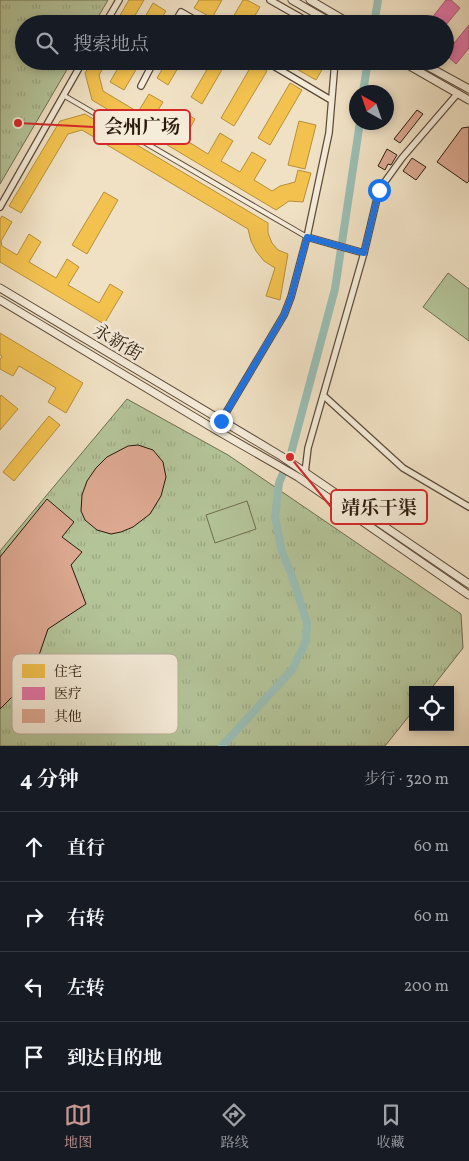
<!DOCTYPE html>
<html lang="zh">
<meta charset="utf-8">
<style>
body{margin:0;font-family:Vollkorn,"Noto Serif SC",serif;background:#20242c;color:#f1f3f6}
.controls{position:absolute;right:15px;bottom:15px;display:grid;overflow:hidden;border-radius:0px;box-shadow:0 2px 8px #0003}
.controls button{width:45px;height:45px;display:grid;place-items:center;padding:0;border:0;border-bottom:1px solid #363941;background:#171b24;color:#f1f3f6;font:25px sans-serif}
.compass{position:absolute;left:349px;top:85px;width:45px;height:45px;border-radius:50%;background:#171b24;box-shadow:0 2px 8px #0003;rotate:320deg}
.stop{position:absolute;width:15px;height:15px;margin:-11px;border:4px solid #1a73e8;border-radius:50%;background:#fff}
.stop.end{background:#1a73e8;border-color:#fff;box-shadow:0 1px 5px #0008}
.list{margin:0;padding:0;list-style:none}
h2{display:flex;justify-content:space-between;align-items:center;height:65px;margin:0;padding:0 20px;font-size:21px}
h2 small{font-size:16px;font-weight:400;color:#9ea1a6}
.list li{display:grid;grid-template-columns:32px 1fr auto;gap:15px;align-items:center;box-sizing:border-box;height:70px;padding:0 20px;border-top:1px solid #363941}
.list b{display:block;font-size:19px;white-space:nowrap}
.list em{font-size:16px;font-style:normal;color:#9ea1a6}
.icon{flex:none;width:28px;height:28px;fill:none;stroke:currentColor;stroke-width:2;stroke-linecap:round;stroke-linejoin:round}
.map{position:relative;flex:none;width:469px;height:746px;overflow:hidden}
.search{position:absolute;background:#171b24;box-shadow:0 2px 8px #0003;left:15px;right:15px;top:15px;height:55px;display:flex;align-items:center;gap:12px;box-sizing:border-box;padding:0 18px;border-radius:28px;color:#9ea1a6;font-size:19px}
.sheet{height:345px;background:#171b24}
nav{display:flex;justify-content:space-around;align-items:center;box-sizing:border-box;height:70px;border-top:1px solid #363941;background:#171b24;font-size:14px;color:#9ea1a6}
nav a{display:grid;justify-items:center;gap:2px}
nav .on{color:#c59692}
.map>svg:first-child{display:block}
.park{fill:url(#park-tufts);stroke:#6f6e53}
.pitch{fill:#b4c499;stroke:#6f6e53}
.homes{fill:#f2c14e;stroke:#b68f3a}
.health{fill:#e377a8;stroke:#ac5b7a}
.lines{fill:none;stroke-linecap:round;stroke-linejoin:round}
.canal{stroke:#9abeb4;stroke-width:8}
.building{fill:#dca891;stroke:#2a190d}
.pedestrian-casing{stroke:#5c4b3b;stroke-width:6}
.minor-casing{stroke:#5c4b3b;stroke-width:8}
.tertiary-casing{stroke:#5c4b3b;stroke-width:9}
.pedestrian{stroke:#f5ecd9;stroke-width:4}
.minor{stroke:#f5ecd9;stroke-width:5.5}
.tertiary{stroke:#f5ecd9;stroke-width:7}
.route{stroke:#1a73e8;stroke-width:6}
.labels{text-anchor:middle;stroke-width:5;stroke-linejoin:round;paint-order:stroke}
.street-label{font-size:18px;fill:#2a190d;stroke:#f5ecd9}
.key{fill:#f5ecd9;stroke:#b8ad9c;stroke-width:1}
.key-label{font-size:14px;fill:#2a190d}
.leader{fill:none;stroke:#d62828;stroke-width:2}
.callout-dot{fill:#d62828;stroke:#f5ecd9;stroke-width:2}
.callout{fill:#f5ecd9;stroke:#d62828;stroke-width:2}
.callout-label{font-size:19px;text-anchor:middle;font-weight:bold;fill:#2a190d}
</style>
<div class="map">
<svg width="469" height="746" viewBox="0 0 469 746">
<defs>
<pattern id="park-tufts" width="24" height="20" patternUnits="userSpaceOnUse" patternTransform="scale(1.25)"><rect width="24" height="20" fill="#b4c499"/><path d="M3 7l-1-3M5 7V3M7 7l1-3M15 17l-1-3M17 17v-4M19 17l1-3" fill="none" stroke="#9ba883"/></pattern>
</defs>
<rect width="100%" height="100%" fill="#f0e1c4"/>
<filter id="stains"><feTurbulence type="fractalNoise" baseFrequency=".004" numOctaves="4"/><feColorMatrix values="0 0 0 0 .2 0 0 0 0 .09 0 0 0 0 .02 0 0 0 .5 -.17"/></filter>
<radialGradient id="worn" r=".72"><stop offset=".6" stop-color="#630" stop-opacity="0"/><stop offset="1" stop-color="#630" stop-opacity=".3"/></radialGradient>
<g class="park">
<path d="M0,0H108L94,24H24V61H72L0,184Z"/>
<path d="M127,399L228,455L461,614L463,648L430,690H413V711L385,746H0V551Z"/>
</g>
<g class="pitch">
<path d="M448,273L469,289V341L423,307Z"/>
<path d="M247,501L256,529L215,543L206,515Z"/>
</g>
<g class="homes">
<path d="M129,0H144L130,24H115Z"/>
<path d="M199,0H222L212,18L194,8Z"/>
<path d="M243,0H247L260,7L250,24H229Z"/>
<path d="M153,3L166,11L158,24H141Z"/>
<path d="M279,17L290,24H275Z"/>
<path d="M92,61H107L99,75L103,91L138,112L149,94L163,102L152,120L170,131L182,111L195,119L184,139L208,154L220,133L233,141L221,161L240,172L252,152L266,160L254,180L272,191L280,186L295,182L298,170L311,173L303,202L289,201L276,210L92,100L85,73Z"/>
<path d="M122,61H136L140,63L124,90L110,82Z"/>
<path d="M167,61H182L168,85L157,78Z"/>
<path d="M212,61H227L202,104L191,97Z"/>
<path d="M296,61H327L316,80L293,67Z"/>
<path d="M253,63L267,71L234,126L221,118Z"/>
<path d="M290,83L302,90L270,145L258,138Z"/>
<path d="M85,114L268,223V233L272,243L278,250L288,254L280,300L266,296L275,268L264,261L256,251L251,241L248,229L82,130L68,134L21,213L9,206L60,121Z"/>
<path d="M299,121L316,125L305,169L288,165Z"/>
<path d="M104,192L118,200L87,254L72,245Z"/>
<path d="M2,216L12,222L1,241L2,246L17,255L29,234L41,242L29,262L56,278L67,259L79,267L68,285L99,303L110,284L123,292L104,324L0,262V219Z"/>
<path d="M0,333L83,383L66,413L48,402L56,388L19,366L13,376L0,369V360L2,356L0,355Z"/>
<path d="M1,395L18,409L0,430V397Z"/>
<path d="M49,416L60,425L14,481L3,472Z"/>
</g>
<g class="health">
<path d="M446,0H451L460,8L445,26V24H427Z"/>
<path d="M469,25V48L456,64L445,54Z"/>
</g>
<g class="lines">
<g class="canal">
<path d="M374,24L378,0"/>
<path d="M363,92L368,61"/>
<path d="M222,746L292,670L306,641L307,623L291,573L282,552L275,517L279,483L290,457L335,289L360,122"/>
</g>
</g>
<g class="building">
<path d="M417,110L423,114L400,143L394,139Z"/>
<path d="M469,127V181L467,183L437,162L462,128Z"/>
<path d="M387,149L397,155L391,165L388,164L385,170L378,166Z"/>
<path d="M412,158L426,167L416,180L403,171Z"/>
<path d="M138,445L153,450L163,462L166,477L161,496L150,514L133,527L121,532L111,534L97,530L85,520L81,511L82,495L87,481L96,468L107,457L128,446Z"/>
<path d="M47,499L74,522L62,537L82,552L71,565L86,604L48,629L36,664L21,688L0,709V557Z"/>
</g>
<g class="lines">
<g class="pedestrian-casing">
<path id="pedestrian" d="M63,95L307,237"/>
</g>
<g class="minor-casing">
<g id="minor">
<path d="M270,0L312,24"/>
<path d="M105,24L119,0"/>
<path d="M174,24L181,12L202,24"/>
<path d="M265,61L331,100"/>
<path d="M141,86L154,61"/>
<path d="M0,207L83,61"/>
<path d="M307,237L364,253"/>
<path d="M324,396L403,468L469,507"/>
<path d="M221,421L284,315L291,297L307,237L329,133L335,61"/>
<path d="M305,473L308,448L364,253L379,190L402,158L458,93"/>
</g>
</g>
<g class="tertiary-casing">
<g id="tertiary">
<path d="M292,0L334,24"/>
<path d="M310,0L351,24"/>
<path d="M401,61L469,100"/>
<path d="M418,61L469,89"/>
<path d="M0,288L281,456L469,584"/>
<path d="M0,300L216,430L298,477L469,595"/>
</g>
</g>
<use href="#pedestrian" class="pedestrian"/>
<use href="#minor" class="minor"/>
<use href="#tertiary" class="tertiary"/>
</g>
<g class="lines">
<path class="route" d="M221,421L284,315L291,297L307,237L364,253L379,190"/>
</g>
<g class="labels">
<g class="street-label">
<text transform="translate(118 342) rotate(31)" y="6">永新街</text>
</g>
</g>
<rect x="12" y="654" width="166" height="80" rx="8" class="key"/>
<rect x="22" y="664" width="23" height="14" fill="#f2c14e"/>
<rect x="22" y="687" width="23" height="13" fill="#e377a8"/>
<rect x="22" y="709" width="23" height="14" fill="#dca891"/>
<g class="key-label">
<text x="54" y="676">住宅</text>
<text x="54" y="698">医疗</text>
<text x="54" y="721">其他</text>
</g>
<path class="leader" d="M18 123L94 127M290 457L331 507"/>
<g class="callout-dot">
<circle cx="18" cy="123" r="5"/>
<circle cx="290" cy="457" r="5"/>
</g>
<g class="callout">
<rect x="94" y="110" width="96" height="34" rx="5"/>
<rect x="331" y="490" width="96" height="34" rx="5"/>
</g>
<g class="callout-label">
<text x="142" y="133">会州广场</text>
<text x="379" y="514">靖乐干渠</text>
</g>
<rect width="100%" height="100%" filter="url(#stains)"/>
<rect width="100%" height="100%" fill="url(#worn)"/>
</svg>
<div class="controls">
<button><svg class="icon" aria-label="locate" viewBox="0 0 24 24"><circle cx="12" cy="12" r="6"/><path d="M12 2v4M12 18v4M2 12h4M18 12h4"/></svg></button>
</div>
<svg class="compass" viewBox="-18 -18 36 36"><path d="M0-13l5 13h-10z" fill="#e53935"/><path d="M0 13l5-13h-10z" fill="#9ea1a6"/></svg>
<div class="stop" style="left:379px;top:190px"></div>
<div class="stop end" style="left:221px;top:421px"></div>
<div class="search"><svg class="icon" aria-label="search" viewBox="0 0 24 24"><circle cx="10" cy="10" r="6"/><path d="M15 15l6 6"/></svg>搜索地点</div>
</div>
<section class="sheet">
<h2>4 分钟<small>步行 · 320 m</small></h2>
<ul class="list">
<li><svg class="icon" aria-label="ahead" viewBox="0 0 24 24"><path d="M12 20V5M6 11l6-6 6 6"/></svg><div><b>直行</b></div><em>60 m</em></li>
<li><svg class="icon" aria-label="right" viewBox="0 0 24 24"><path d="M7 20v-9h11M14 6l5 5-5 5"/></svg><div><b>右转</b></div><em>60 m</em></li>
<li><svg class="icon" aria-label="left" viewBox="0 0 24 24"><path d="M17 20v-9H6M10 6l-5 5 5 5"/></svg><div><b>左转</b></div><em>200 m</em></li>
<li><svg class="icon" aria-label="arrive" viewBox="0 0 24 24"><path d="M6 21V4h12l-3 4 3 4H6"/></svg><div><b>到达目的地</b></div></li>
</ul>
</section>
<nav>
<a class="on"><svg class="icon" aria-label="map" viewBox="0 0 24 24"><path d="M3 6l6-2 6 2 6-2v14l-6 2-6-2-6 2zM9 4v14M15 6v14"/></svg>地图</a>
<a><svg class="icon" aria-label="directions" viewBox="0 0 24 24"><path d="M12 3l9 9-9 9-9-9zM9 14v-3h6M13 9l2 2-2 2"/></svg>路线</a>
<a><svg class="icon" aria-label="saved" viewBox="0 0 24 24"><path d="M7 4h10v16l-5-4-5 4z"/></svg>收藏</a>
</nav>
